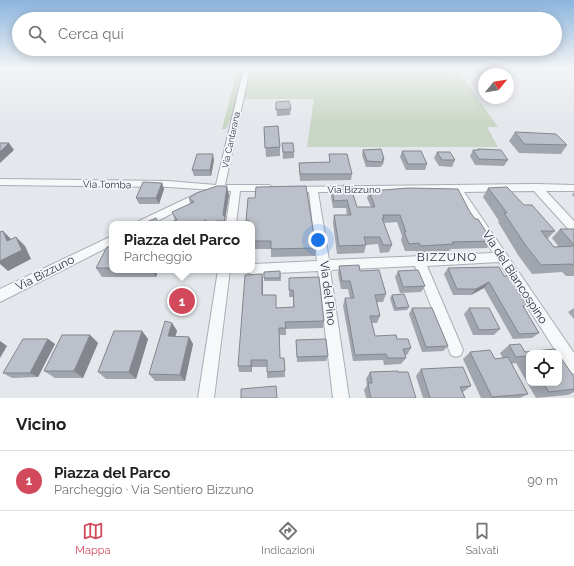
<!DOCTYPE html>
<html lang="it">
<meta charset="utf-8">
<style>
body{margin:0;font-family:Raleway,sans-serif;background:#f2f2f2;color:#202124}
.controls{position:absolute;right:12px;bottom:12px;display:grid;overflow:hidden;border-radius:8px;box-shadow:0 2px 10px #0003}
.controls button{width:36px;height:36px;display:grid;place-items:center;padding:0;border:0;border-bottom:1px solid #e0e0e0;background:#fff;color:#202124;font:20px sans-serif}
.compass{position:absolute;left:478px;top:68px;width:36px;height:36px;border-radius:50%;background:#fff;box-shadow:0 2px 10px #0003;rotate:60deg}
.you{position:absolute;left:318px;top:240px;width:14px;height:14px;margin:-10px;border:3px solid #fff;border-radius:50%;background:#1a73e8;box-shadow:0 0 0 6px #1a73e833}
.badge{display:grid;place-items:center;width:26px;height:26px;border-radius:50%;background:#d1495b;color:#fff;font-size:13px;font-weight:700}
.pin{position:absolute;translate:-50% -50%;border:2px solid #fff;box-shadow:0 1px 4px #0006}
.popup{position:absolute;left:109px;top:221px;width:146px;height:52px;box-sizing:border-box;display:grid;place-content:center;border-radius:8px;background:#fff;filter:drop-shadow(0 1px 3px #0005);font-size:13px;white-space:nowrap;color:#757577}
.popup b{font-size:15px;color:#202124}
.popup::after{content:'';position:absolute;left:50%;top:100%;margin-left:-8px;border:8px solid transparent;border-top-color:#fff}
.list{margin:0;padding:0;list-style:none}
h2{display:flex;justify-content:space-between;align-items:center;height:52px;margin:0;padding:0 16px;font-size:17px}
h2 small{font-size:13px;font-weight:400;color:#757577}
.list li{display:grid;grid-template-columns:26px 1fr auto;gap:12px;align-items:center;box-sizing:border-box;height:60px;padding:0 16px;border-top:1px solid #e0e0e0}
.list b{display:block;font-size:15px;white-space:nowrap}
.list p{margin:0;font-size:13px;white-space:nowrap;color:#757577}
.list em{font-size:13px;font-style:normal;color:#757577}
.icon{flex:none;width:22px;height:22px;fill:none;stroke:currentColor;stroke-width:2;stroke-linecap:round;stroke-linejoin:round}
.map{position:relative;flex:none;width:574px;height:398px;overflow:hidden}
.search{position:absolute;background:#fff;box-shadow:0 2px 10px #0003;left:12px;right:12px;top:12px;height:44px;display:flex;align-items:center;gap:10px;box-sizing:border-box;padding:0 14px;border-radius:22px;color:#757577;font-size:15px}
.sheet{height:112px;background:#fff}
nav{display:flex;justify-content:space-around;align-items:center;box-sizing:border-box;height:56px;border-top:1px solid #e0e0e0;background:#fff;font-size:11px;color:#757577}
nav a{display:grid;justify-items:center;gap:2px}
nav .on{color:#d1495b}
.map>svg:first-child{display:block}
.green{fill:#c9d6c5}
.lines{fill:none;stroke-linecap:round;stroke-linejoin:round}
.minor-casing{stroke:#a9aeb7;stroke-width:2}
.minor{fill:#f7f8fa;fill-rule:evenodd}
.wall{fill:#a1a5ae}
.shaded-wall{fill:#83868d}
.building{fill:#bbc0ca;stroke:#83868d}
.labels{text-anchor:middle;stroke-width:3.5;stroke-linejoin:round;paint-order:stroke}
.far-street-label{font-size:9px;fill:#2b3445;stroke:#f4f6f9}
.street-label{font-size:10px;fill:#2b3445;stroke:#f4f6f9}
.quarter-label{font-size:12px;letter-spacing:1px;fill:#1d2536;stroke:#f4f6f9}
.near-street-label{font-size:12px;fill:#2b3445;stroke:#f4f6f9}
</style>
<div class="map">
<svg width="574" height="398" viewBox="0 0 574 398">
<rect width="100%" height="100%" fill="#e4e7ec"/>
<path class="green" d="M238,68H438L457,75L466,82L498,127H487L498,147H307L314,99H240L226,129H222Z"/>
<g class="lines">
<g class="minor-casing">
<g id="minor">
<path d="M244,68H250L225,185H269L274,188L269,191H240L236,224H226L231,191L168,187L0,185V179L168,181L216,185Z"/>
<path d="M536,184L574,185V191H546L574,221V232L570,231L534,191L464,192L574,353V374C567,371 559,361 559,353H557L499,262L427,266L463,350L461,355L456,357L451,355L415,266L330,270L349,398H333L318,271L252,274L248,273L246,270H252V264L317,261L309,192L290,191L288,189L290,187ZM318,192H454L493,253L329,260Z"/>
<path d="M200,192L205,195L203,197L152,224H138L139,221Z"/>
<path d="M112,236V245L0,302V289Z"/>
<path d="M218,270H230L214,398H198Z"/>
</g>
</g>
<use href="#minor" class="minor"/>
</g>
<g class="wall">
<path d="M276,102L291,109L290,115L277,116Z"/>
<path d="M264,127L280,147V156L266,157Z"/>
<path d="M515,132L567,145L561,154L519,153L509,141Z"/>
<path d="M282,143L294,152V158L283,159Z"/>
<path d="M478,149L508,160L504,166L475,165L470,156L473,150H477Z"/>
<path d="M363,150L384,159L383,165H382L381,167H366L362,155Z"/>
<path d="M402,151L427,164L425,170H406L400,157Z"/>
<path d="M437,152L455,160L452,167L439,166L434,158Z"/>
<path d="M329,154L352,174L351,180L300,181L299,169V163L329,162Z"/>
<path d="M214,160L211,176H194L192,170Z"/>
<path d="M162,183L164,189L159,204H139L136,198Z"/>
<path d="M343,185L357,207H371L367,198L369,191L470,212L492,241L487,248L451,249L449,251L417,253L416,251H405L401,240L402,236L397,222L384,223L392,245L389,252L380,253L378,244L366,245L364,253L337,254L333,223L334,215H347L346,208H333L331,197L332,190L343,189Z"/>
<path d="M488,188L524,205L555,231L547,239L554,247H559L552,238L560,229H574V276H566L562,272L532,274L518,255L498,222L499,221L483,197Z"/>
<path d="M574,192V197L572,195Z"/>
<path d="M229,195L225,219L226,224H166L175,220L172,212L190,204L189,198Z"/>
<path d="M248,198L316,248L315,256L271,257V249H252V224H246V221Z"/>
<path d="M112,247V270H158L156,277H102L96,268Z"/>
<path d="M339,266L360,271L386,294L383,302H377L380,316L377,323H372L375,336L397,339L411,348L407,355H405L406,358L401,364L384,365L383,360L353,361L343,306L345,298H350L348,289H341L338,274Z"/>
<path d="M448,268L504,276L527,306L524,308L539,333L532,338L513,339L484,288L471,295H453L444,274Z"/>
<path d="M280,271L281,281H264V278Z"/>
<path d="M398,271L425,286L421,292L400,293L395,277Z"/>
<path d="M262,274L263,282V295L277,308L293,307V297H289V278L324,321L323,328L286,329V335H279L280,358H284L285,377L267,378V367H252V372H239L238,366Z"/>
<path d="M392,295L409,307L407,310L394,311L390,298Z"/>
<path d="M412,308L448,346L443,351L422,352L409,314Z"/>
<path d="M469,308L500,329L494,335H473L464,314Z"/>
<path d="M574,308V319L568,312Z"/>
<path d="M172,323L177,331L175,336L189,337L193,344L185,381H155L149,374Z"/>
<path d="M142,331L148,339L136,379H106L98,372Z"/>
<path d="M90,335L98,343L83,378H55L44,371Z"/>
<path d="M48,339L55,344L38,377L12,378L3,373Z"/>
<path d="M296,340L328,356L326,361L297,362Z"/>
<path d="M509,345L525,352L529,353V383H559L574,377V392L568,395L536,398L516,363L511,364L528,394L520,398H481L463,359L470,352L495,359L503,358L500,353Z"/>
<path d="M421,369L471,386L463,392L465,398H423L416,376Z"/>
<path d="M370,372H398L416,398H366L364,390L367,385L366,379Z"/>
</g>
<g class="shaded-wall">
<path d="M9,143L14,150L0,163V152Z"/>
<path d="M213,154L214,160L211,176L210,170Z"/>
<path d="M162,183L164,189L159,204L156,198Z"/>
<path d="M227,186L229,195L225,219L226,224H225L223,215Z"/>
<path d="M206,220L208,224H197Z"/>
<path d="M3,231L12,240L7,241Z"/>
<path d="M16,237L25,246L31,259L8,271L0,264V261Z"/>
<path d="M152,270H158L156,277Z"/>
<path d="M262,274L263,282V303L262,295Z"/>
<path d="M489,282L484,288L471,295L476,289Z"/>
<path d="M172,323L177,331L173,344L168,336Z"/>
<path d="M142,331L148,339L136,379L129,372Z"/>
<path d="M90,335L98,343L83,378L74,371Z"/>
<path d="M189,337L193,344L185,381L180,375Z"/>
<path d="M48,339L55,344L38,377L30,373Z"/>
<path d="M0,341L7,346L0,358Z"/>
<path d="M251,360L252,367V372L251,366Z"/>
</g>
<g class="building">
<path d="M289,101L291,109L276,110V102Z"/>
<path d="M278,126L280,147L265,148L264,127Z"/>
<path d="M515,132L556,134L567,145L524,144Z"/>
<path d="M0,143H9L0,152Z"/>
<path d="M282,143H293L294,152H283Z"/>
<path d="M381,149L384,159H382L383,162L367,161L363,150Z"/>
<path d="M478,149L501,150L508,160L479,159L473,150H479Z"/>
<path d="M402,151H421L427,164H408Z"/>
<path d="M437,152H450L455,160H442Z"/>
<path d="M197,154H213L210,170H192Z"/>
<path d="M329,154H347L352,174H300L299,163L330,162Z"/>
<path d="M143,182L162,183L156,198H136Z"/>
<path d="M343,185H350L357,207H375L369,191L409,188L458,189L470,212L475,219H478L492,241L452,242L454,244L421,246L419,243L409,244L404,232H406L400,215H383L384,218H382L392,245H383L380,237H364L366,245L339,246L334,215H351L347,200L334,201L332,190L344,189Z"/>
<path d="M217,186H227L223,215L225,216L224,221H216V224H206V220L197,224H166L177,220L172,212L194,202L189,198L197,193Z"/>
<path d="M306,186L316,248L271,249V241H252V224H249L250,221H246L248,198H255L256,187Z"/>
<path d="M507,187L524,205H532L555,231H541L554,247L574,246V266L572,264L541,265L526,246L504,213H507L488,188Z"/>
<path d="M156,218L159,224H142Z"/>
<path d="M560,229H574V245Z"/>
<path d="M3,231L7,241L16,237L22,250L0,261V232Z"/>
<path d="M107,247H112V268H96Z"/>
<path d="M359,265L360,271L379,270L386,294L375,295L380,316H370L375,336L396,335L397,339H408L411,348L403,349L406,358H388L386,354L355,355L345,298H354L350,281H342L339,266Z"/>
<path d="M499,267L504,276H509L527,306H523L539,333L519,334L489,282L476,289H457L448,268Z"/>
<path d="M418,270L425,286L403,287L398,271Z"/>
<path d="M280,271V278H264V272Z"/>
<path d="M262,274V295H276V308L294,307L293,290H289V278L319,277L324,321L285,322L286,328H279L280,358H284L285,371L267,372V360H251V366H238L245,275Z"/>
<path d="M404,294L409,307L396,308L392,295Z"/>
<path d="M412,308H432L448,346L426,347Z"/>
<path d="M469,308H489L500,329L479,330Z"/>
<path d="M165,321L172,323L168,336L189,337L180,375L149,374Z"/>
<path d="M114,331H142L129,372H98Z"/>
<path d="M62,335H90L74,371H44Z"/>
<path d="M23,339H48L30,373H3Z"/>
<path d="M326,339L328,356L297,357L296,340Z"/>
<path d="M520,344L525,352L555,349L558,353H529V360L526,356L516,357L509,345Z"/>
<path d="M490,350L495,359L508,357L528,394L492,397L470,352Z"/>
<path d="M559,355L574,377V389L549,392L543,383H559Z"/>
<path d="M463,367L471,386L460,387L465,398H430L421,369Z"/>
<path d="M398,371V372H408L416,398H371L368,383H372L370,372Z"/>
<path d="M276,386L277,398H241V389Z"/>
</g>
<linearGradient id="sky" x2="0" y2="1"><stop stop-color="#8bb4dd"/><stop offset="0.55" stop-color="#f3f4f6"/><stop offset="1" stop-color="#f3f4f6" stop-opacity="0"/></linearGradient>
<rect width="574" height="123" fill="url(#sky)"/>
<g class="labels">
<g class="far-street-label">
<text transform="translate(231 140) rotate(-78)" y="3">Via Cantarana</text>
</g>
<g class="street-label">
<text transform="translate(107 184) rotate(1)" y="4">Via Tomba</text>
<text x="354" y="193">Via Bizzuno</text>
</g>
<g class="quarter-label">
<text x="447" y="261">BIZZUNO</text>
</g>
<g class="near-street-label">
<text transform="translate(45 273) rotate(-27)" y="4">Via Bizzuno</text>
<text transform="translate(515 277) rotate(57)" y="4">Via del Biancospino</text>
<text transform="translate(328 293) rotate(83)" y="4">Via del Pino</text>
</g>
</g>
</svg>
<div class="controls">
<button><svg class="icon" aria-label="locate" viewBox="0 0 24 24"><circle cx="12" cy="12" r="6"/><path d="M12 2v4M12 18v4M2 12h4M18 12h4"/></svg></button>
</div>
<svg class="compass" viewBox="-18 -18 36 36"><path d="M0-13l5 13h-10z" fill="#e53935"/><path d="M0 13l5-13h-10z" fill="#757577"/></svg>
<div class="you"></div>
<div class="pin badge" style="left:182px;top:301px">1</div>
<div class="popup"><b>Piazza del Parco</b>Parcheggio</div>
<div class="search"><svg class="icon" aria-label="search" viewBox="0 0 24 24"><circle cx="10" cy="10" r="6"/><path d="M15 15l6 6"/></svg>Cerca qui</div>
</div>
<section class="sheet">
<h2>Vicino<small></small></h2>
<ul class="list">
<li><span class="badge">1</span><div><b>Piazza del Parco</b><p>Parcheggio · Via Sentiero Bizzuno</p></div><em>90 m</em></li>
</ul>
</section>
<nav>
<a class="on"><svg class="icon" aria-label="map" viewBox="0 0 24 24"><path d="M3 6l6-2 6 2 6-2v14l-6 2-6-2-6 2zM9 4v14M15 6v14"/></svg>Mappa</a>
<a><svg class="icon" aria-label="directions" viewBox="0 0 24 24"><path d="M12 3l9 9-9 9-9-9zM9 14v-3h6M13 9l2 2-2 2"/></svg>Indicazioni</a>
<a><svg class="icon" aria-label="saved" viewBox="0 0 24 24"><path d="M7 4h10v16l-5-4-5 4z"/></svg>Salvati</a>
</nav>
